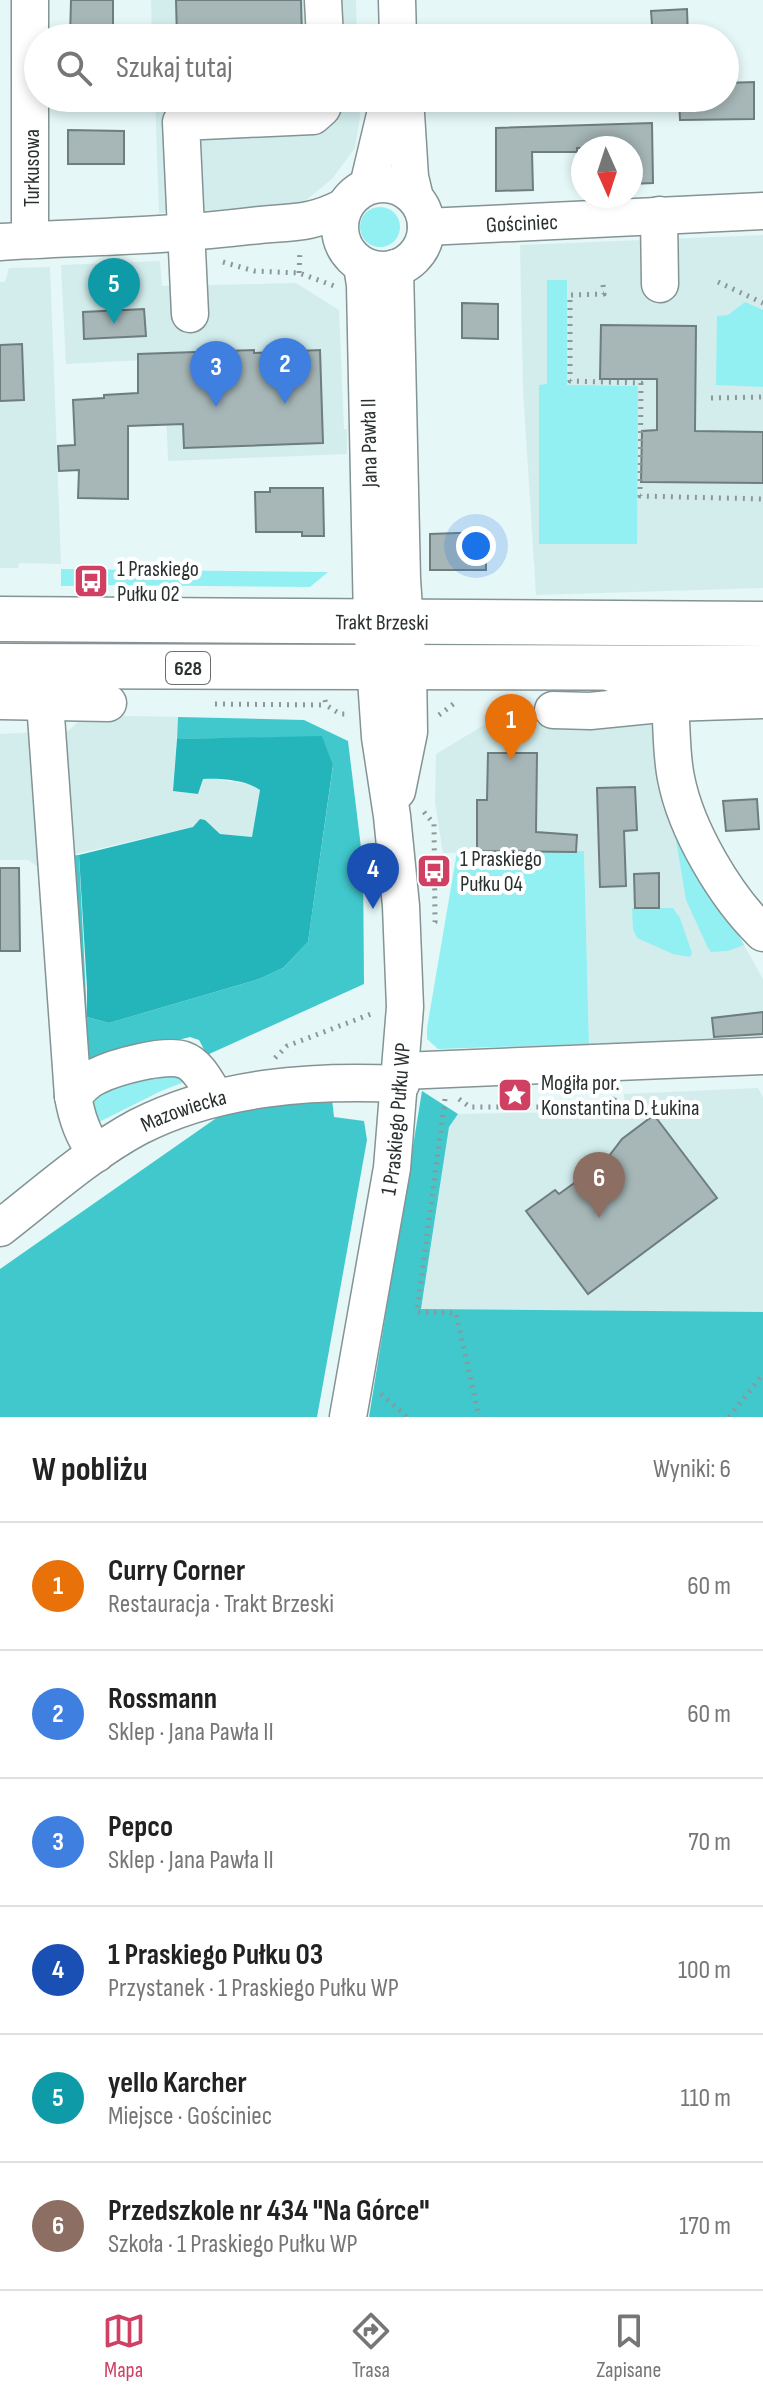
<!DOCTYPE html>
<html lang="pl">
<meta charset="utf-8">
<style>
body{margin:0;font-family:"Sofia Sans Condensed",sans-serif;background:#f6f6f6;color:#222}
.compass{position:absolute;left:571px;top:136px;width:72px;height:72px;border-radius:50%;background:#fff;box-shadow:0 4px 12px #0003;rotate:177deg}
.you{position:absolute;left:476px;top:546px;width:28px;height:28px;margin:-20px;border:6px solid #fff;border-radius:50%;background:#1a73e8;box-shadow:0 0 0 12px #1a73e833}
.badge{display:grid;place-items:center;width:52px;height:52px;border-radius:50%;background:#cf4063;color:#fff;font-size:26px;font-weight:700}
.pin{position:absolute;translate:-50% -66px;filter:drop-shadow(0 2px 4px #0008)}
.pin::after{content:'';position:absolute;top:42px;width:28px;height:24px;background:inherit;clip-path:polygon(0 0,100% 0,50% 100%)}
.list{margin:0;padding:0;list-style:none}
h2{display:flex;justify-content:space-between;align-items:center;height:104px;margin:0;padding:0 32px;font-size:34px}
h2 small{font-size:26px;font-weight:400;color:#767676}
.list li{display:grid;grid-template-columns:52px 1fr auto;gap:24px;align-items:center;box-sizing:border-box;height:128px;padding:0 32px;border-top:2px solid #e0e0e0}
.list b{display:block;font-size:30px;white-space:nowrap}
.list p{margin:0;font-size:26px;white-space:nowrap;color:#767676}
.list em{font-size:26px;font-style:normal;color:#767676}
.icon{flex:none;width:44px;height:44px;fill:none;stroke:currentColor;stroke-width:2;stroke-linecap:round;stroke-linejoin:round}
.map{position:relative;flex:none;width:763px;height:1417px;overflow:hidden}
.search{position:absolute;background:#fff;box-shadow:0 4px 12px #0003;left:24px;right:24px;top:24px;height:88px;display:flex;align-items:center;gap:20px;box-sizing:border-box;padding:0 28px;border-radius:44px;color:#767676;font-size:30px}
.sheet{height:872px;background:#fff}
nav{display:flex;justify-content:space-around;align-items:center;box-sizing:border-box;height:112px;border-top:2px solid #e0e0e0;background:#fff;font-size:22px;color:#767676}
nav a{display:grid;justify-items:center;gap:4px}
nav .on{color:#cf4063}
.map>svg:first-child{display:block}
.built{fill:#d3eded}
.green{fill:#92f0f3}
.forest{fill:#40c8cc}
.water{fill:#23b5ba}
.building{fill:#a7b7b8;stroke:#6e7d7d;stroke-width:2}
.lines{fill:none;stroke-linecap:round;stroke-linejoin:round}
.minor-casing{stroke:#849394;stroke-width:39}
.major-casing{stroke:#849394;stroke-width:47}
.path{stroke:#8c9898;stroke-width:5;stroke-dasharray:2 6;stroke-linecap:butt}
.minor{stroke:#fff;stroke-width:36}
.major{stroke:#fff;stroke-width:44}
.labels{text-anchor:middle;stroke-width:8;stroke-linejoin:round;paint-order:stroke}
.shield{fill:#fff;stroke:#6b6f6f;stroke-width:2}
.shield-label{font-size:20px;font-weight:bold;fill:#2b3131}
.street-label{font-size:22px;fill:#2b3131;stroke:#fff}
.poi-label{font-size:22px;fill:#2b3131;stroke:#fff;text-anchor:start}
</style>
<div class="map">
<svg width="763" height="1417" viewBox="0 0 763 1417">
<rect width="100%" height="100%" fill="#e6f7f7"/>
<g class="built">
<path d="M151,0H356L357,38H152Z"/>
<path d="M155,98H359L360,117L355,148L332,179L299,206L159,213Z"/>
<path d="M763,235V588L536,595L523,390L520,245Z"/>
<path d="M160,261L162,286L296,283L339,310L344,429H347V454L168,461L164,359L66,364L61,265Z"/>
<path d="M50,267L61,564L19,563L18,568H0V282H5L9,268Z"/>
<path d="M86,715L178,717L173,790L198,794L203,779H215L253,785L260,790L252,837L220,834L200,819L193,827L67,856L59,732L68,731Z"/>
<path d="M646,722L658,729L672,816L763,979V1037L589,1044L584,851L443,853L435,802L436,754L484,725Z"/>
<path d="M42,732L52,877L28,860H0V734Z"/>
<path d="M758,1088L763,1097V1312L421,1310L449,1127L458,1114L625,1111L624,1094Z"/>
</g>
<g class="green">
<circle cx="380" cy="227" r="20"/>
<path d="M547,280H567V385L638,386L637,544H539V385L547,384Z"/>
<path d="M745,302L763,310V387L716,385L717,316L728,315Z"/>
<path d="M61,569L328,572L310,587L107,585L104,575L79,576L78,586H61Z"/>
<path d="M672,816L744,945L728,951L711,952L708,948L686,900Z"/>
<path d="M584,851L589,1044L438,1049L427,1039V1028L457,852Z"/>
<path d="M632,908H673L680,918L692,953L690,957L673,954L637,938L633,929Z"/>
<path d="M166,1068L192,1079L161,1091L97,1123L89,1102L93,1093Z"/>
</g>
<g class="forest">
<path d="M178,717L304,720L348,741L363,864L364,984L207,1055L199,1040L190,1037L81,1065L67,856L79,855L87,1017L109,1023L259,979L283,968L308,942L333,766L322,737L177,739Z"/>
<path d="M422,1091L458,1114L449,1127L421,1309L763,1312V1417H369Z"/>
<path d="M332,1099L334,1117L364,1121L367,1140L317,1417H0V1269L235,1105Z"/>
</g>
<path class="water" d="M322,736L333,765L308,942L283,968L259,979L109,1023L87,1017V988L79,855L193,827L200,819L205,820L220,834L252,837L260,790C246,780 221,778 203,779L198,794L173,791L177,739Z"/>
<g class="building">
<path d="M71,0H113V38H70Z"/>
<path d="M176,0H301L302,38H177Z"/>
<path d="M687,9L688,38H653L651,11Z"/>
<path d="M754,82V119L680,120L679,98H725V83Z"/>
<path d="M652,123L653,183L631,184V148H577V152H532L533,190L496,191V128Z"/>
<path d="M68,130L124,131V164H68Z"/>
<path d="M462,303L498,304V339L462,338Z"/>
<path d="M144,309L146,336L84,339L83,312Z"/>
<path d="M601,325L696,326L695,431L763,432V483L641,482L642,431L657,430V379H600Z"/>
<path d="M22,344L24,400L0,401V345Z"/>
<path d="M254,350V353L320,350L323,443L184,448L183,424L128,426V499L78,498L79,470L59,471L58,446L75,445L73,400L104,398V395L138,393V354Z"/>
<path d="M270,488H323L324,536H302V532H256L255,492H270Z"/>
<path d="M486,532V570H430V534Z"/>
<path d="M488,753H537L536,832L577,835L576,852L477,851V800H487Z"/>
<path d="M635,787L637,830L624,831L626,886L600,887L597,788Z"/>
<path d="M757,799L759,829L726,831L723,801Z"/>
<path d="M0,868H19L20,951H0Z"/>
<path d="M659,873V908H635L634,874Z"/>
<path d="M763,1012V1034L714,1037L712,1018Z"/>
<path d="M654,1115L717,1198L588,1294L526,1211L555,1190L559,1194L606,1160L622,1139Z"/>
</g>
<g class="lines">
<g class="minor-casing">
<g id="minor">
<path d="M30,0V240"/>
<path d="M323,0L325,38"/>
<path d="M397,0L398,38"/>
<path d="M405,98L410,177L415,198"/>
<circle cx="383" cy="227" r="43"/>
<path d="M368,186L389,98"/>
<path d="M659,215L660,284"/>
<path id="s1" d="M426,227L763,211"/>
<path d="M0,242C83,237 167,236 250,226C289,221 307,226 344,207"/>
<path d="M395,268L402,579L408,668L409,732L397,791"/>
<path d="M190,314L181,122L313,116L322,108L326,98"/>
<path d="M607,671L655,692L670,703C672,727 671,754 676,778C686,830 725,896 763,933"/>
<path d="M0,701L108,703"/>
<path d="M45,702L73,1096C77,1119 83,1135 96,1154"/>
<path d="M553,710L590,711L670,703L763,700"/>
<path d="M402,1071L763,1056"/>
<path d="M73,1096C80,1088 87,1080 97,1076C115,1067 166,1053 184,1060C199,1065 208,1086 216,1098"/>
<path id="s2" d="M0,1228C44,1194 88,1154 138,1127C218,1086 313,1080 401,1084"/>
<path id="s3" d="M348,1417L392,1168L405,1007L401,906L392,816L380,737L372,621L365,285L362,265"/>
</g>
</g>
<g class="major-casing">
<g id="major">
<path id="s4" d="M0,619L763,624"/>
<path d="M0,666L763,668"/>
</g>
</g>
<g class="path">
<path d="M223,262L254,271L299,273L337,287"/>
<path d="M299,273L300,250"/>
<path d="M718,282L763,303"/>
<path d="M603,285L604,294L570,295V381L641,383L640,496L763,499"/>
<path d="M711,398L763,397"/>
<path d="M325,700L326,705L340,714H348"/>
<path d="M215,704L326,705"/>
<path d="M439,715L456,702"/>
<path d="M424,812L434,824L435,922L432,925"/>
<path d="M275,1058L287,1046L371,1014"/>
<path d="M445,1099L417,1312L456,1313L479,1417"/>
<path d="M459,1099L470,1107H546L612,1103L617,1093"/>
<path d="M381,1394L407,1417"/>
<path d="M729,1417L763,1374"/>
</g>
<use href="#minor" class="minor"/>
<use href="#major" class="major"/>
</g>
<defs>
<g id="bus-square" transform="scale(1.8)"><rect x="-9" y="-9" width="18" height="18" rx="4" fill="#cf4063" stroke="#fff"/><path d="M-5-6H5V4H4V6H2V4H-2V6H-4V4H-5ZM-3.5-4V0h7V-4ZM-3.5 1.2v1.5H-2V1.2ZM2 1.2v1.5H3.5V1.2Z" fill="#fff"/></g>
<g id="sight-square" transform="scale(1.8)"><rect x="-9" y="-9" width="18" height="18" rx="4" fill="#cf4063" stroke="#fff"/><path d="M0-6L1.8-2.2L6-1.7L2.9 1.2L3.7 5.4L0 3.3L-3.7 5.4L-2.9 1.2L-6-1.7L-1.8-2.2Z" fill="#fff"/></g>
</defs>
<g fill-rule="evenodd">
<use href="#bus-square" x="91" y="581"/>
<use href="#bus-square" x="434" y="871"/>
<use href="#sight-square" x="515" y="1095"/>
</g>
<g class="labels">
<rect class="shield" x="166" y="652" width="44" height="32" rx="6"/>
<g class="shield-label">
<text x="188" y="675">628</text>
</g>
<g class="street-label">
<text transform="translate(31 168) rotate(-90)" y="8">Turkusowa</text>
<text dy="8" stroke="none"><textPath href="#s1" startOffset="96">Gościniec</textPath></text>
<text transform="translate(368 443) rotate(-91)" y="8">Jana Pawła II</text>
<text dy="8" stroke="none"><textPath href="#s4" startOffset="382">Trakt Brzeski</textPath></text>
<text dy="8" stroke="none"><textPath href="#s2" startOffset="220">Mazowiecka</textPath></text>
<text dy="8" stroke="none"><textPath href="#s3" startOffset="302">1 Praskiego Pułku WP</textPath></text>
</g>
<g class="poi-label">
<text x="117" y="576">1 Praskiego<tspan x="117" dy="25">Pułku 02</tspan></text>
<text x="460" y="866">1 Praskiego<tspan x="460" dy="25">Pułku 04</tspan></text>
<text x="541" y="1090">Mogiła por.<tspan x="541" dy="25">Konstantina D. Łukina</tspan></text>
</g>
</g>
</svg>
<svg class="compass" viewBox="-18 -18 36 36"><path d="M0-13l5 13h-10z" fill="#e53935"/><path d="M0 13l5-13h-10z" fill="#767676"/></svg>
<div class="you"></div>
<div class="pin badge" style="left:511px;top:760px;background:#e8710a">1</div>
<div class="pin badge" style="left:285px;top:404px;background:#3f7fe0">2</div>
<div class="pin badge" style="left:216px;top:407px;background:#3f7fe0">3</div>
<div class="pin badge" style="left:373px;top:909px;background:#1a4fb4">4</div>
<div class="pin badge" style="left:114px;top:324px;background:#0f9aa8">5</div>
<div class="pin badge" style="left:599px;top:1218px;background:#8d6e63">6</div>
<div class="search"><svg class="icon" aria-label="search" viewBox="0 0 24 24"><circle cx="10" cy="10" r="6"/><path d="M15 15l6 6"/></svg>Szukaj tutaj</div>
</div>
<section class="sheet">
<h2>W pobliżu<small>Wyniki: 6</small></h2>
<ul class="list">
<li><span class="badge" style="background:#e8710a">1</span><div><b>Curry Corner</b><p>Restauracja · Trakt Brzeski</p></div><em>60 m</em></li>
<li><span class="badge" style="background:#3f7fe0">2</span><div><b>Rossmann</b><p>Sklep · Jana Pawła II</p></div><em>60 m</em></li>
<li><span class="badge" style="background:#3f7fe0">3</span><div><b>Pepco</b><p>Sklep · Jana Pawła II</p></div><em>70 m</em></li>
<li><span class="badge" style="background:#1a4fb4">4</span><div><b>1 Praskiego Pułku 03</b><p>Przystanek · 1 Praskiego Pułku WP</p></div><em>100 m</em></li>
<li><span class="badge" style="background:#0f9aa8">5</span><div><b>yello Karcher</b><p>Miejsce · Gościniec</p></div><em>110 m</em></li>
<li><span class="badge" style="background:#8d6e63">6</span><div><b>Przedszkole nr 434 &quot;Na Górce&quot;</b><p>Szkoła · 1 Praskiego Pułku WP</p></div><em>170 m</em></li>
</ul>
</section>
<nav>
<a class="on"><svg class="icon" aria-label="map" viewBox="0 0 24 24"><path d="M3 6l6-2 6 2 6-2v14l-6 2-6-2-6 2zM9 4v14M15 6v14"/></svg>Mapa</a>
<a><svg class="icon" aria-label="directions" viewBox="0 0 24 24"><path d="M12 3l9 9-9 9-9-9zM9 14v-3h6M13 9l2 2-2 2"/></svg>Trasa</a>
<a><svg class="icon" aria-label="saved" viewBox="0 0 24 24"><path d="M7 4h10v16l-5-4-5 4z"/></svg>Zapisane</a>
</nav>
